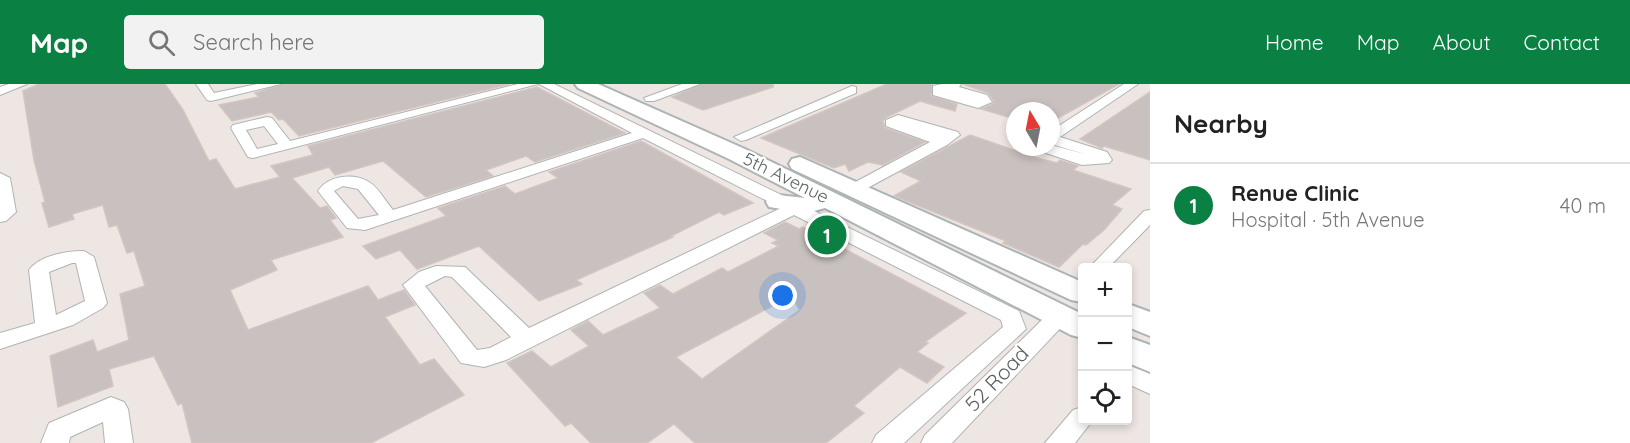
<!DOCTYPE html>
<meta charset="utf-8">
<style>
body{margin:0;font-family:Quicksand,sans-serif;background:#f2f2f2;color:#222}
.controls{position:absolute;right:18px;bottom:18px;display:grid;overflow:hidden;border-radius:6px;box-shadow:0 3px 9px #0003}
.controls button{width:54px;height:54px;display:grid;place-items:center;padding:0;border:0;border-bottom:2px solid #e0e0e0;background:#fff;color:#222;font:30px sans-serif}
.compass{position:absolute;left:1006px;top:18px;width:54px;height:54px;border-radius:50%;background:#fff;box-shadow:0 3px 9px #0003;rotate:350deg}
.you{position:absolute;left:783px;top:212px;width:21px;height:21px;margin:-15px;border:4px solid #fff;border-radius:50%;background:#1a73e8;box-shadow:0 0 0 9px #1a73e833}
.badge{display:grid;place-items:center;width:39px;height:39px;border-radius:50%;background:#0b8043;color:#fff;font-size:20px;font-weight:700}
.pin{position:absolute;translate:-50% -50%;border:3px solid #fff;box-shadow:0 2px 6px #0006}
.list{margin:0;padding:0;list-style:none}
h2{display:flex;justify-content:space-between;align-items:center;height:78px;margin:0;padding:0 24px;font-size:26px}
h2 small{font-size:20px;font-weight:400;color:#767676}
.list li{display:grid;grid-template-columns:39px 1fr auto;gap:18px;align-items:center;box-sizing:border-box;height:84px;padding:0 24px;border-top:2px solid #e0e0e0}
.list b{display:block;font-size:22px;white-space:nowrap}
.list p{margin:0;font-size:20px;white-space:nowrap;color:#767676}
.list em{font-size:20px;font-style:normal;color:#767676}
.icon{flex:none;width:33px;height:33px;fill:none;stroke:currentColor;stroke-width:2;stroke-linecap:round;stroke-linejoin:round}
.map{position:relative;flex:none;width:1150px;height:359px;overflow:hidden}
header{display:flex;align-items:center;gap:36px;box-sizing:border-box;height:84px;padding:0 30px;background:#0b8043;color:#fff}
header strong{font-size:28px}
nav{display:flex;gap:33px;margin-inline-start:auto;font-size:21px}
.search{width:420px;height:54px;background:#f2f2f2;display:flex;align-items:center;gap:15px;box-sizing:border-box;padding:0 21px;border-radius:6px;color:#767676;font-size:22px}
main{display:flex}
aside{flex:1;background:#fff}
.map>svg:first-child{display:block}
.building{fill:#c9c1bf;stroke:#d3c5c0;stroke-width:1.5;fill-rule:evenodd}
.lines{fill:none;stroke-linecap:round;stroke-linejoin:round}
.street-casing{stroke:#aeb4b5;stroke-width:2}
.secondary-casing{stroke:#adb4b6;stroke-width:4}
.street{fill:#fff;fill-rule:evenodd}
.secondary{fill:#fff;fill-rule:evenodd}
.labels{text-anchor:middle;stroke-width:4.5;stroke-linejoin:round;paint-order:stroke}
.street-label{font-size:18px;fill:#5b6263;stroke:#fff}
.near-street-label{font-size:21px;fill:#5b6263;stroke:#fff}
</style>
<header>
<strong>Map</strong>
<div class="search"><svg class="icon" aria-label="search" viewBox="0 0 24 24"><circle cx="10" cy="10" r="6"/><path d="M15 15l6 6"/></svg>Search here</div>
<nav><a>Home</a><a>Map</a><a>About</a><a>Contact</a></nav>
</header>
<main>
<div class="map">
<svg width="1150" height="359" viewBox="0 0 1150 359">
<rect width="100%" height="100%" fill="#eee6e2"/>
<g class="building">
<path d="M39,0H165L183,26L209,77L216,75L235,105L280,93L271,82L313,71L308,62L537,3L625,49L535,78L526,72L486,86L493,92L426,113L383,77L335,91L329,83L292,94L320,124L327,122L336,134L330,136L343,153L271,176L277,186L230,206L248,246L368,202L378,216L404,206L415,221L385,233L420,281L434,275L464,311L371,359H192L182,319L178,321L154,272L109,285L113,302L58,323L50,272L93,256L97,268L129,256L120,210L145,202L134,167L127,169L117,141L109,143L103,121L72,130L74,135L49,143L42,119L45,118L34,76L23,7Z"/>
<path d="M283,0H509L299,52L283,35L279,36L271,28L232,37L219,21L259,13L255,9Z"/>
<path d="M702,0H773V3L703,26L672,13Z"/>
<path d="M887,0H932L931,12L957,20L955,27L920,17L885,34L883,37L885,44L925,58L883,81L868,78L849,87L845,80L834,84L761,54Z"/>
<path d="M963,0H1119L1051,38V22L1043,27H1015V35L981,25L993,20L994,17L988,9Z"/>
<path d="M1150,8V76L1104,62L1102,64L1080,55Z"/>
<path d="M970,51L1037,74L1057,79L1060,76L1078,82L1073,86L1131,105L1112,121L1122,125L1104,146L1086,161L1083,160L1059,183L1003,159L1006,157L894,112L921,97L901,88Z"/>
<path d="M641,57L753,119L724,131L719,128L671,152L673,153L576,196L582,200L539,217L479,162L417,185L400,166L376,175L363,162L446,132L438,124L505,102L515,110L558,94L549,88Z"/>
<path d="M785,138L799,145L803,143L966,229L925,258L928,259L917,268L944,283L927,299L900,283L854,322L864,329L826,359H695L674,340L647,359H591L571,339L565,342L507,279L532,267L551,283L589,262L571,246L588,237L603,251L660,224L644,209L660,201L673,210L722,184L728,188L779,162L772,159L778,156L764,149ZM791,212L800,226L702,295L676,273Z"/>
</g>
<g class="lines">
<g class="street-casing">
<g id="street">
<path d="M9,0H27L0,11V3Z"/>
<path d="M196,0H208L214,9L257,0H281L211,17L207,16Z"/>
<path d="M518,0H538L253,74L248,73L231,44L233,41L267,33L272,34L290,57ZM264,42L278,60L257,65L246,46Z"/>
<path d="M539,0H554L1019,227L1026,245L904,359H872L876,351L1003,243L1001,236L794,131L506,276L484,283L461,279L403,201L419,188L436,182L465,183L529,244L781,124L643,54L365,146L347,144L318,107C327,92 353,88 369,98C378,103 386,118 393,126L632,49ZM343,102L358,105L379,131L358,135L334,107ZM445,192L452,193L511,253L490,264L477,266L425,202Z"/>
<path d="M682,0H700L654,17H646L644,14Z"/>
<path d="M942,0H961L959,3L987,11L992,18L978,24L933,11V2Z"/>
<path d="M1124,0H1138L1060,53L1107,68L1112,76L1109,79L1082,81L1037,66L1035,63L1051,61L1088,71L1051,60V47Z"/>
<path d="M852,2L856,3V9L746,56L741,57L734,53Z"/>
<path d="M898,31L958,48L960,51L947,61L860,108H848L846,105L848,102L930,58L886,42V36Z"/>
<path d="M0,89L10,94L16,128L6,137L0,138Z"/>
<path d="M1150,126V141L1109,183H1090L1144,127Z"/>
<path d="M84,167L94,173L107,219L103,224L73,241L0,265V249L35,239L29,186C40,171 67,167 84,167ZM72,179H76L85,217L56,231L49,188Z"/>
<path d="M1060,224L1068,226L1071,231L1068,236L952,359H921L925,351L1052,226Z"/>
<path d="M1128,281L1150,290V310L1128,300Z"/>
<path d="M111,313L124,318L128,325L133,359H105L103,338L70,353L69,359H41L49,339Z"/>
<path d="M1082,323V336H1093L1075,359H1045L1073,326Z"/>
</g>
</g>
<g class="secondary-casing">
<g id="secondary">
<path d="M575,0H598L745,65L1082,230V254L1071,251L825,124L807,129L769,123L766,118L769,113L778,111L805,114L729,75L578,4Z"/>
<path d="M800,73L1082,198V218L1071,216L792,85L789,80L792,75Z"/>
<path d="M1128,220L1150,228V252L1128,243Z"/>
<path d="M1128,253L1150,261V288L1128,279Z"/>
</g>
</g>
<use href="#street" class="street"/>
<use href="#secondary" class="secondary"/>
</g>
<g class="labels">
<g class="street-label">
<text transform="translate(786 94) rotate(26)" y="6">5th Avenue</text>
</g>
<g class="near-street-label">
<text transform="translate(997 295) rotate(-46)" y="7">52 Road</text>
</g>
</g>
</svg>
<div class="controls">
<button>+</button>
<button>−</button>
<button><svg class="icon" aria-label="locate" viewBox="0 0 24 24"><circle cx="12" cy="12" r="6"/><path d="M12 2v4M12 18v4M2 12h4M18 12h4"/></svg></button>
</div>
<svg class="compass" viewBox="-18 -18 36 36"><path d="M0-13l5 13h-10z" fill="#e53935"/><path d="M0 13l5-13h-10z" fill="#767676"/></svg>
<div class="you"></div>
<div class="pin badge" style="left:827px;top:151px">1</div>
</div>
<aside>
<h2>Nearby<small></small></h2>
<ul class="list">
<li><span class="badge">1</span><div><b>Renue Clinic</b><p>Hospital · 5th Avenue</p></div><em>40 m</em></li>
</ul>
</aside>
</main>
